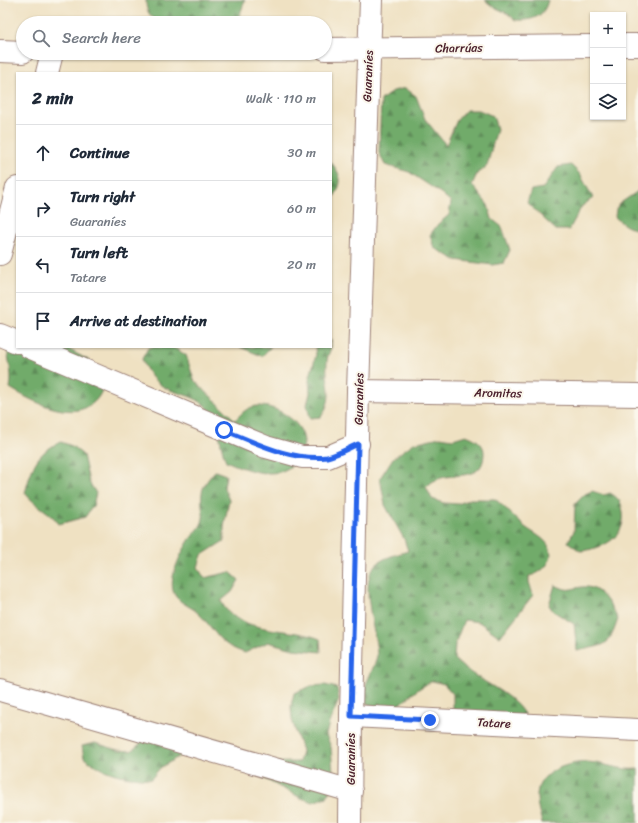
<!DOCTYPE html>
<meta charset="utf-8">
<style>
body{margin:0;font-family:Sriracha,sans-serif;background:#f6f6f7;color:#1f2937}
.controls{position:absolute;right:12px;top:12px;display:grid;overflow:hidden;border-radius:0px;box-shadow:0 1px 3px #0004}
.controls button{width:36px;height:36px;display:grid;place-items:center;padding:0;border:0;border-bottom:1px solid #e0e1e3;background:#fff;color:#1f2937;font:20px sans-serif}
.stop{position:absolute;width:12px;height:12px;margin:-9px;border:3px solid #2563eb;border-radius:50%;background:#fff}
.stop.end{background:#2563eb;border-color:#fff;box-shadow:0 1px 4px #0008}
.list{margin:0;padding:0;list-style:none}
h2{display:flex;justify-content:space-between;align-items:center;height:52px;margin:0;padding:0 16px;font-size:17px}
h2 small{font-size:13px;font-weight:400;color:#747a83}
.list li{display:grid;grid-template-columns:26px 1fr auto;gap:12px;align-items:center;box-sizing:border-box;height:56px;padding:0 16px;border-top:1px solid #e0e1e3}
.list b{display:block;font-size:15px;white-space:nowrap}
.list p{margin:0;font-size:13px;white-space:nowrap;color:#747a83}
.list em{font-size:13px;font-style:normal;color:#747a83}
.icon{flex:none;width:22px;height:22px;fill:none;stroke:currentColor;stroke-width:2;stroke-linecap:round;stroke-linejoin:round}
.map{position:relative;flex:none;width:638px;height:823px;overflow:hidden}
.search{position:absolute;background:#fff;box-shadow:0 1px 3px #0004;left:16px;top:16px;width:316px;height:44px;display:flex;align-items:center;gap:10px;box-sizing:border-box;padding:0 14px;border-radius:22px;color:#747a83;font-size:15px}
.panel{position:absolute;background:#fff;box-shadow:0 1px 3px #0004;left:16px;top:72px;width:316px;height:276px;border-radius:0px}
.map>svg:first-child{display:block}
.forest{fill:url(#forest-firs);stroke:#5e654b}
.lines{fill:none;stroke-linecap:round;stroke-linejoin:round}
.minor-casing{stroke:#9c8076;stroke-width:24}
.minor{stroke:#fff;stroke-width:22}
.route{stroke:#2563eb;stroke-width:5}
.labels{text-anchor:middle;stroke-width:4;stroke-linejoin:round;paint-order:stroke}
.street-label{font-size:12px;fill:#4a1f2b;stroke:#fbf7ec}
</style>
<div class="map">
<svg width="638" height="823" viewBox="0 0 638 823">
<defs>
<pattern id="forest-firs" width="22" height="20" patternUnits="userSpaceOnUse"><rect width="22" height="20" fill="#71ab6b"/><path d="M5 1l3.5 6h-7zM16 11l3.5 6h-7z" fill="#5f8b58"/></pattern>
</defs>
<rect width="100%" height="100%" fill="#fbf7ec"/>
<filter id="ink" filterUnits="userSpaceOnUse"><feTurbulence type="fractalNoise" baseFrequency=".025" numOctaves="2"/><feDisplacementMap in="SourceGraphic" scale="8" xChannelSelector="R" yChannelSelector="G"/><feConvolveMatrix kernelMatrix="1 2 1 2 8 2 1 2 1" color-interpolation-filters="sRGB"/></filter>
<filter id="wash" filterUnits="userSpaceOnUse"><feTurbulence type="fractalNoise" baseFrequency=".012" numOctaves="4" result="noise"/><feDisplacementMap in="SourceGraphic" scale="16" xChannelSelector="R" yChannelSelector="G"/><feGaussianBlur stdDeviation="0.9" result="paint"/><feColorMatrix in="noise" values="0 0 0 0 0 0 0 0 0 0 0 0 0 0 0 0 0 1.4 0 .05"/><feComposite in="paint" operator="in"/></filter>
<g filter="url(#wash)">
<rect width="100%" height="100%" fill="#efe1c2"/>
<g class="forest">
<path d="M146,0H245C238,20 238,25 216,20L210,23C190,23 144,32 146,0Z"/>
<path d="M485,0H548C544,18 531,21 515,20C505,9 496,11 485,0Z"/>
<path d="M405,88L416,96L425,119L446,145L457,120L466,110H479L493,116L497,129L487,166L477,174L472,185L488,205L492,219L502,227L510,250L504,263L492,265L456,260L434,248L430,235L438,224L449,215L451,202L442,194L409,172L385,165L379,153L381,100L393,91Z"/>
<path d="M331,162C345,180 341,184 331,203Z"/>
<path d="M571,165L580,174L593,198L582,206L569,230H556L527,203L531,190L543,188L558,167Z"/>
<path d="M638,191V229C628,229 623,224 615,217L616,209L619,204Z"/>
<path d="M8,339L17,347H71L68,349L90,361L105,382C92,431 39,406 10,388C14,370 5,357 8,339Z"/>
<path d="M331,340C333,348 327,354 327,362C325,386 336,394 321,417L310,418L307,405L310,393L309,380L316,355L315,347H331Z"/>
<path d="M152,347L174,348L186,355L194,380L235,420C242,413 247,407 257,406C276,405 303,421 304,442C304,447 301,455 298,459C281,483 248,471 226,461C219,445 220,423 210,411C190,385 157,402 142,359L148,348Z"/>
<path d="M240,347H271L262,356Z"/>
<path d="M466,435C474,438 485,443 484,454C483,483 454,471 436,480C432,481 429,485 426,487L432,499L444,503L458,504L470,499H495C506,508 515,518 525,527C533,533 545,538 549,547C556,561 541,574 529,576V582L533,595L500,637L479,622L464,620L455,644L454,659C475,681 509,689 525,715L457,720L453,708V694L444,684L433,681C414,689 405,702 388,714L364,702C362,685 373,673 377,656C377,634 359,584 374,567C382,557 396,555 408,551L404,539L385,505L380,478L393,458L414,443L440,437L453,439Z"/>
<path d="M61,442L72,446L83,455L89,482L96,493L93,506L85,517L59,524C50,511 36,507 25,493C32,468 35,453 61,442Z"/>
<path d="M215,471L226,475L224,488L229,500L224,527V541L202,555L198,567L204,578L230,572L239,580L232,592L221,601C236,635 293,627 320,639L321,652L293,649L268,642L245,653C216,643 219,634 199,614C193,607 183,605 177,598C164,584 181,553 190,539C195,532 202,527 203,518C204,515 202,510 202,506C200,489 204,484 215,471Z"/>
<path d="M592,491L604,495L610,493C619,498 622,503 623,513C626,538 602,549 580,551L568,542L574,531L575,504L585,494Z"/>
<path d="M555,585C570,592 567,589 582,587C601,585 610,605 618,619C608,649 606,644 577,651L574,624L553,611L549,605Z"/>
<path d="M325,685L337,688L339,700L329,723L326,735L331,747L333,772L332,785L327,797L313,802L301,798L234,763L299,762L302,751L292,720L291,706L294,693L311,686Z"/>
<path d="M146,733L183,754L160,768L151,779C123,777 108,775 84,758L82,746L95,743L118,750L131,751L140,744Z"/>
<path d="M587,762C604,763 621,771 638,769V823H542C540,815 537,806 537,798C536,772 565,763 587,762Z"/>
</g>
</g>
<g filter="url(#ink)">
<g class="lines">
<g class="minor-casing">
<g id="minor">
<path d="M623,45H638"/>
<path d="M325,49L593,46"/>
<path d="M0,51L23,52"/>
<path d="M47,73L52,53"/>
<path d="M0,254L17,188"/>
<path d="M0,335L17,342"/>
<path d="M29,347L266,447L302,457H328L358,444"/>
<path d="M358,391L638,395"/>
<path d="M0,690L351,791"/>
<path d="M351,716L638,730"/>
<path d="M350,823L351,716L358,391L371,0"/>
</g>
</g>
<use href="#minor" class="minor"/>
</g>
</g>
<g class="lines" filter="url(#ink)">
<path class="route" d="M224,430C256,443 291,461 327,457C337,455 349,448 358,444L351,716L430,720"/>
</g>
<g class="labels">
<g class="street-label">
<text transform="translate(459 48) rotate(-1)" y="4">Charrúas</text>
<text transform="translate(368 76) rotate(-88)" y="4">Guaraníes</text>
<text transform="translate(498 393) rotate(1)" y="4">Aromitas</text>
<text transform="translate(359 399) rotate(-89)" y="4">Guaraníes</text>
<text transform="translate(494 723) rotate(3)" y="4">Tatare</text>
<text transform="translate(351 759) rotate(-90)" y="4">Guaraníes</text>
</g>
</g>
</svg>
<div class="controls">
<button>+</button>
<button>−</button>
<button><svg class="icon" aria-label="layers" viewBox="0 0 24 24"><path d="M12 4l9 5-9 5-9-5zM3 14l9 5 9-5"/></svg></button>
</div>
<div class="stop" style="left:224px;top:430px"></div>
<div class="stop end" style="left:430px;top:720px"></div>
<div class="search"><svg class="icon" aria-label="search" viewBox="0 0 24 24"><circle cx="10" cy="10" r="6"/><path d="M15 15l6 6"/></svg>Search here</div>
<section class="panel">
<h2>2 min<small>Walk · 110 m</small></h2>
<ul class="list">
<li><svg class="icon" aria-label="ahead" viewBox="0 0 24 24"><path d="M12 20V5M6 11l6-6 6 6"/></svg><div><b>Continue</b></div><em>30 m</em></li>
<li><svg class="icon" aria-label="right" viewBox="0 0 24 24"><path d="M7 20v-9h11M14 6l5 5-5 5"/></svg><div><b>Turn right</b><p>Guaraníes</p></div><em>60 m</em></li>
<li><svg class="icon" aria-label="left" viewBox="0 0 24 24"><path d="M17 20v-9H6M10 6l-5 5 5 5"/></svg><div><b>Turn left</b><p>Tatare</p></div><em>20 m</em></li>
<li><svg class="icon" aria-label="arrive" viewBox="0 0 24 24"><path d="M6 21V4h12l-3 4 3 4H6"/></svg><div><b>Arrive at destination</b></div></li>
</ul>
</section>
</div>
